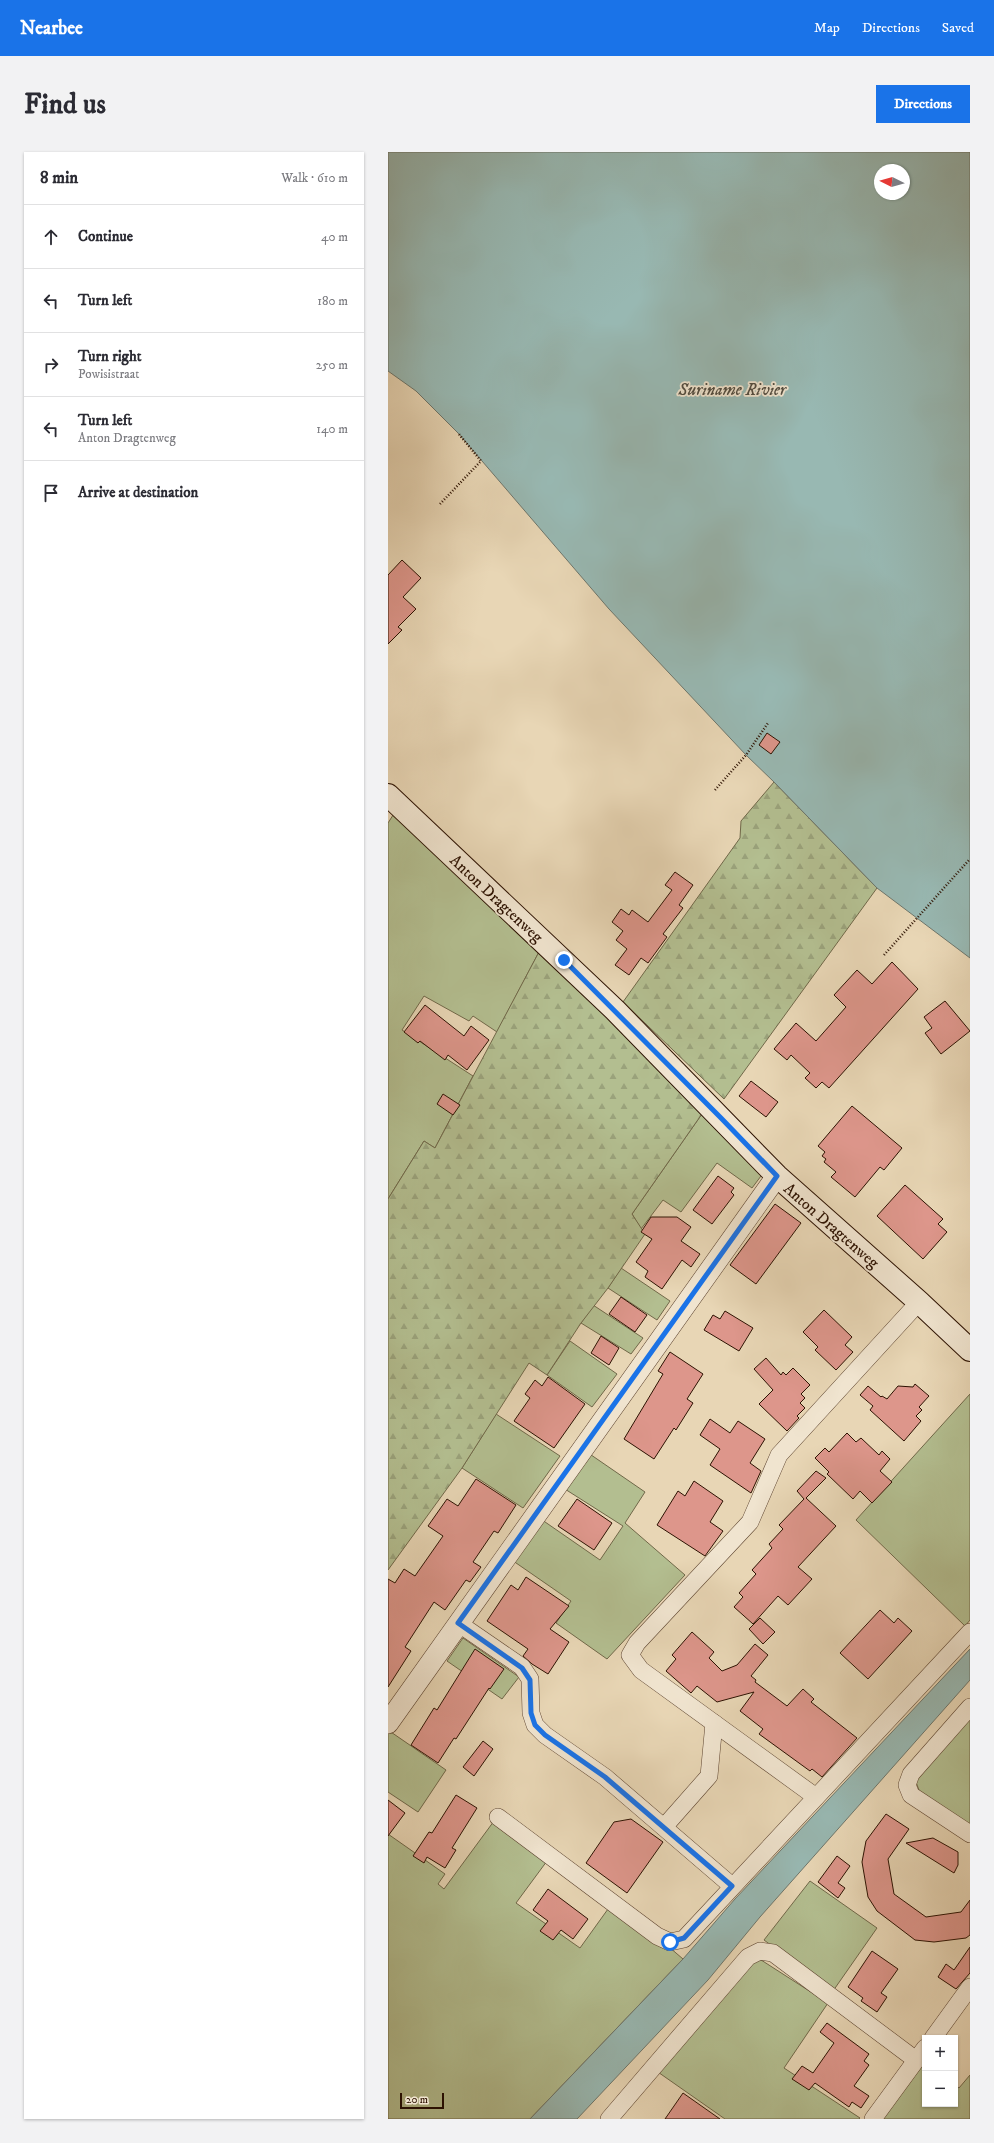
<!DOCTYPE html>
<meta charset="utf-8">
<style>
body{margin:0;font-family:"IM FELL DW Pica",serif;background:#f2f2f3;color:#2b2b33}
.controls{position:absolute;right:12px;bottom:12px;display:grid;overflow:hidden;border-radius:0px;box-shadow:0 1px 3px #0004}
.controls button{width:36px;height:36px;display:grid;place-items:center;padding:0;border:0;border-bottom:1px solid #e1e1e2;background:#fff;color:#2b2b33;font:20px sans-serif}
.compass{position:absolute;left:486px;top:12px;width:36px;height:36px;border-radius:50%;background:#fff;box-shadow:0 1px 3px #0004;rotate:275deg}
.scale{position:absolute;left:12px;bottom:10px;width:44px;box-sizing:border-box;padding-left:4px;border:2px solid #2d1202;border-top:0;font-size:11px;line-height:14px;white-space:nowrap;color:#2d1202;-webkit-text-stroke:3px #f0e4cf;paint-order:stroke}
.stop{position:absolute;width:12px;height:12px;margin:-9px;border:3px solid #1a73e8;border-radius:50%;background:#fff}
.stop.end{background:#1a73e8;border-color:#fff;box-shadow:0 1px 4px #0008}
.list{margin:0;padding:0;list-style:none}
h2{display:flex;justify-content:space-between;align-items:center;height:52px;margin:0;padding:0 16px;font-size:17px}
h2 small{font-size:13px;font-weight:400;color:#7c7c81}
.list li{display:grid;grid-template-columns:26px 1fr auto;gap:12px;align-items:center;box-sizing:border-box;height:64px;padding:0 16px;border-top:1px solid #e1e1e2}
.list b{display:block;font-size:15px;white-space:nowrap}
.list p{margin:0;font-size:13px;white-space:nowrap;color:#7c7c81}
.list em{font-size:13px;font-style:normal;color:#7c7c81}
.icon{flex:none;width:22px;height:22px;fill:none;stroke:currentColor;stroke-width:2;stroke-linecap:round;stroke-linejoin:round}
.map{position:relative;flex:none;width:582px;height:1967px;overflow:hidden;border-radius:0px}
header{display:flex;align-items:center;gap:24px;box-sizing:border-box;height:56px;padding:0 20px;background:#1a73e8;color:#fff}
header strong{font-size:19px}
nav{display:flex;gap:22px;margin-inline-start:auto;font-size:14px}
.intro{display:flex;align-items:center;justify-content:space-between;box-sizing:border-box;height:96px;padding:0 24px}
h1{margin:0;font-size:28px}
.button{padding:10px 18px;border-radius:0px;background:#1a73e8;color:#fff;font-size:14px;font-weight:700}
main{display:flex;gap:24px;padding:0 24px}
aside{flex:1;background:#fff;border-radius:0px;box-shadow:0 1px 3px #0004}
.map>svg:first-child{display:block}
.grass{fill:#b3be90;stroke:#706849}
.forest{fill:url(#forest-firs);stroke:#706849}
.water{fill:#98b8b2;stroke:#6d766c;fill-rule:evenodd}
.building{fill:#dd968b;stroke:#2d1202}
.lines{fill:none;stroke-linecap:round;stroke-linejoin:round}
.minor-casing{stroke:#5c432f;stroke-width:18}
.tertiary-casing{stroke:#5c432f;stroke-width:22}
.secondary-casing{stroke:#2d1202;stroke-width:24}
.path{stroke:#2d1202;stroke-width:2.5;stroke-dasharray:1 2;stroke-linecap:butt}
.minor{stroke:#f0e4cf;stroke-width:17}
.tertiary{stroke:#f0e4cf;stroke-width:21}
.secondary{stroke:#f0e4cf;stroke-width:22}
.route{stroke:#1a73e8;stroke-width:5}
.labels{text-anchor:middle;stroke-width:3.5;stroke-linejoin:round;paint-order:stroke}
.street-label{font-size:16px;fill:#2d1202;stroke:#f0e4cf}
.water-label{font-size:17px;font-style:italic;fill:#524c40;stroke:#f0e4cf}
</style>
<header>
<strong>Nearbee</strong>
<nav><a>Map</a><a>Directions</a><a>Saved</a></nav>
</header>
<div class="intro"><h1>Find us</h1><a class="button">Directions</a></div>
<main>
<aside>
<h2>8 min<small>Walk · 610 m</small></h2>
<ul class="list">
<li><svg class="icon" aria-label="ahead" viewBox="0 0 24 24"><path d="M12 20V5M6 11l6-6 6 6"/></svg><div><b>Continue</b></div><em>40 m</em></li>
<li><svg class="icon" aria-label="left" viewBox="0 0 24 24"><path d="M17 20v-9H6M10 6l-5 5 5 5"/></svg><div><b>Turn left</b></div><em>180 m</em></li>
<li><svg class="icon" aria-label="right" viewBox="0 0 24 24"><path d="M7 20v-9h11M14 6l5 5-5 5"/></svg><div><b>Turn right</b><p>Powisistraat</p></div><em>250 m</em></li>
<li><svg class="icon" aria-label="left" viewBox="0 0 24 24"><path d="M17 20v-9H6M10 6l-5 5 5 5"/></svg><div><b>Turn left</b><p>Anton Dragtenweg</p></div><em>140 m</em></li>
<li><svg class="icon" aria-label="arrive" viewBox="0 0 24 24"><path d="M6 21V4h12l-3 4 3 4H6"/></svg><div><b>Arrive at destination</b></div></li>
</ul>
</aside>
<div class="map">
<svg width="582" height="1967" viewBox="0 0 582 1967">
<defs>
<pattern id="forest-firs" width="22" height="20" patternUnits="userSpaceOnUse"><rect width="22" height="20" fill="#b3be90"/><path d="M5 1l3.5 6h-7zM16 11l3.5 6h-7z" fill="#9aa27b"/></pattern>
</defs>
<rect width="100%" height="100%" fill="#e8d6b5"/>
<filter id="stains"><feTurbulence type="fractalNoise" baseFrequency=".005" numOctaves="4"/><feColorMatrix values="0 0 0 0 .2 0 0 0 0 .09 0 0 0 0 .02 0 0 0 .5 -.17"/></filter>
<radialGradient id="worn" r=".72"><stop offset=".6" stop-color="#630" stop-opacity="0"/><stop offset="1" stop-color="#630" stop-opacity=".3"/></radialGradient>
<g class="grass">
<path d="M7,660L152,798L109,880L85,864L81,869L36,844L14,878L85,924L47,996L36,989L0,1047V671Z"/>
<path d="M316,959L373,1013V1024L364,1036L329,1011L293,1060L275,1048L253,1077L244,1062Z"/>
<path d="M233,1116L282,1149L269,1168L220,1136Z"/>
<path d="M205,1153L255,1186L243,1202L193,1171Z"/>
<path d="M182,1189L229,1222L204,1255L159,1223Z"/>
<path d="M582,1242V1468L577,1474L468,1368Z"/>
<path d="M108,1262L172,1304L135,1356L74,1316Z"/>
<path d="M193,1296L257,1340L237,1371L297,1423L219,1507L168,1471L183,1449L118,1404L147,1363L212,1408L235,1374L169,1332Z"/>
<path d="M75,1486L131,1525L114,1547L59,1509Z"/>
<path d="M582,1564V1676L532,1641L528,1630L533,1618Z"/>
<path d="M0,1578L58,1618L30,1660L0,1640Z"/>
<path d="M106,1669L159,1709L128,1751L192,1796L220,1757L281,1795L295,1807L142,1967H0V1682L57,1722L50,1732L56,1737Z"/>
<path d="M422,1729L489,1776L445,1839L376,1788Z"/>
<path d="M370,1806L440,1851L396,1916L472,1966L471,1967H337L267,1918Z"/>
<path d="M536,1910L537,1952H567V1933L571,1936L582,1923V1967H493Z"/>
</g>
<g class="forest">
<path d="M386,630L489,736L336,947L235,850L352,686L353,669Z"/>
<path d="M152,798L316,959L244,1062L257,1082L220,1136L193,1171L159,1223L141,1211L74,1316L0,1418V1047L36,989L47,996Z"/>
</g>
<g class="water">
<path d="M0,0H582V806L489,736L386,630L358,603L221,457L70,281L28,239L0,219ZM492,18H516V42H492Z"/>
<path d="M582,1497V1528L372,1765L320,1828L189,1967H142L295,1807L347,1747Z"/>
</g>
<g class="building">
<path d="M14,408L33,426L15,445L28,457L10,475L14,478L0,492V423Z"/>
<path d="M379,581L392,590L383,602L371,593Z"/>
<path d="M287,720L305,733L291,753L295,756L275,782L279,785L260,811L253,806L241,823L227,813L239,797L228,788L235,779L224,770L233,757L241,763L244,758L260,770L284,738L277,733Z"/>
<path d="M504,810L530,837L441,936L434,930L428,936L417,926L422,921L403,903L399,908L386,897L408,871L428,889L458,855L446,843L469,818L484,832Z"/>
<path d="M557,849L582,879L553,902L537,881L544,876L536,865Z"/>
<path d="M37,853L76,884L83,874L101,888L79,918L60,903L57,908L32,889L30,891L16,880Z"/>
<path d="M363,929L390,950L378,965L351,944Z"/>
<path d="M55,942L72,953L65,963L49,952Z"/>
<path d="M464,954L514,996L496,1018L492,1015L467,1045L443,1025L448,1020L436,1010L438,1007L434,1004L437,1000L430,994Z"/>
<path d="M330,1024L346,1036L343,1040L346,1043L324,1072L305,1058Z"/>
<path d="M517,1033L555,1067L550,1072L559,1080L535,1107L489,1064Z"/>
<path d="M387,1052L413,1071L368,1132L342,1113Z"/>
<path d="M263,1065H289L303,1075L293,1089L312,1102L303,1115L294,1108L274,1137L257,1125L260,1119L248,1110L264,1087L253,1080Z"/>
<path d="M233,1145L259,1163L247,1180L221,1162Z"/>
<path d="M436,1158L464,1185L457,1193L465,1200L448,1218L427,1198L430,1195L415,1180Z"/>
<path d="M337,1159L365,1176L351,1199L316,1178L325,1163L332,1167Z"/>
<path d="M213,1184L231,1196L221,1213L203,1201Z"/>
<path d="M282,1200L315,1222L299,1247L305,1251L288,1278L286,1276L266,1307L236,1287L275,1222L270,1219Z"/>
<path d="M378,1206L393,1223L395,1220L398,1223L405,1216L422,1233L413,1242L417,1246L412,1251L417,1256L409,1264L411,1266L399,1279L371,1252L385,1238L366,1217Z"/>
<path d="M160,1225L197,1252L166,1296L126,1269L142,1246L137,1242L147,1228L154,1234Z"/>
<path d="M527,1232L541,1244L531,1255L534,1258L528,1264L533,1269L516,1289L482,1258L485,1254L472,1243L480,1234L493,1245L494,1244L499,1247L510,1234L525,1235Z"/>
<path d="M322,1267L342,1281L350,1269L377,1287L362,1311L373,1319L363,1341L322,1313L332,1297L312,1283Z"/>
<path d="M459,1281L468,1290L473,1286L491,1303L494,1299L502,1307L492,1319L504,1330L484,1351L472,1339L465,1347L439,1322L441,1320L427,1306L437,1296L441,1300Z"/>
<path d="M428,1319L438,1326L418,1346L448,1374L410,1415L424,1427L400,1453L390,1444L365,1472L346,1455L355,1445L351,1441L368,1422L364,1418L384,1396L381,1392L395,1377L391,1373L416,1347L409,1339Z"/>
<path d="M88,1327L128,1353L110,1381L106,1379L85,1410L93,1415L82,1430L78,1428L57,1458L46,1450L17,1495L23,1499L0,1535V1427L7,1431L16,1417L27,1424L55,1384L40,1374L59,1347L70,1354Z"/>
<path d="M306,1329L335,1349L322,1370L335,1379L317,1404L269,1373L290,1339L297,1344Z"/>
<path d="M189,1347L224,1371L206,1398L170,1374Z"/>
<path d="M138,1425L181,1454L162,1477L181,1490L160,1522L144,1512L135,1504L140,1497L99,1469L123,1433L130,1438Z"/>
<path d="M492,1458L506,1471L510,1466L524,1479L480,1527L452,1501Z"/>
<path d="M372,1466L387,1480L375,1492L361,1477Z"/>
<path d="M304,1480L326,1500L321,1506L334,1519L349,1513L367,1492L380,1503L363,1524L368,1528L367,1530L399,1554L415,1537L426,1547L423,1550L469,1586L434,1625L424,1617L422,1619L371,1582L375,1577L352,1559L366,1540L329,1550L309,1534L303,1541L278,1519L288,1507L284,1503Z"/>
<path d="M87,1497L116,1517L102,1537L101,1536L68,1587L66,1586L50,1611L23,1593L46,1556L49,1558Z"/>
<path d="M95,1589L105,1597L86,1624L75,1615Z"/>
<path d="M68,1643L89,1656L64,1696L68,1698L57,1716L39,1705L36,1711L25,1704L41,1680L44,1681Z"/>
<path d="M0,1648L17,1661L0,1684Z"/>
<path d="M498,1662L521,1677L500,1707L506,1742L538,1765L573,1760L582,1748V1783L578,1786L546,1790L527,1788L489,1759L480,1745L474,1710L478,1689Z"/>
<path d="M243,1667L275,1690L239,1741L198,1711L226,1670Z"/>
<path d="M545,1686L570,1700V1713L566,1721L518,1691Z"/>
<path d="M449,1704L462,1714L450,1731L457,1736L450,1746L430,1730Z"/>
<path d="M160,1737L200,1767L185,1787L173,1778L165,1788L152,1779L160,1769L145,1758Z"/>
<path d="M582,1795V1821L568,1837L550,1825L558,1812L566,1818Z"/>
<path d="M484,1799L510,1817L493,1841L499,1845L489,1860L473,1849L475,1846L460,1835Z"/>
<path d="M439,1871L481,1902L476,1909L481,1913L466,1934L481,1944L473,1956L464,1950L461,1955L427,1931L421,1938L404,1927L414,1914L425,1921L446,1891L432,1880Z"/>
<path d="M295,1941L332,1967H277Z"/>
</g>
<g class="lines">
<g class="minor-casing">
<g id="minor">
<path d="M70,1471L134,1515L142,1527L143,1561L147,1573L157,1583L217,1625L344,1734"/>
<path d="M582,1555L523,1622L519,1633L523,1643L582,1682"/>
<path d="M428,1645L253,1518L242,1503L249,1491L362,1370L391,1303L531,1150"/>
<path d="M110,1665L269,1784L282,1790L296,1787L582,1480"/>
<path d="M276,1675L321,1624L326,1571"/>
<path d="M545,1886L582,1835"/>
<path d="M221,1967L360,1805L372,1799L385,1801L528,1908"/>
<path d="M485,1967L537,1896"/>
</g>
</g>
<g class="tertiary-casing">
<path id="tertiary" d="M0,1571L389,1024"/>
</g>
<g class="secondary-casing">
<path id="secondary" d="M0,643L227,858L389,1024L531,1150L582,1198"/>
</g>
<g class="path">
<path d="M52,352L93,309L70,281"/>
<path d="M327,638L358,603L380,571"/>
<path d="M496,803L581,708"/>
</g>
<use href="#minor" class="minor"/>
<use href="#tertiary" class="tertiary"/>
<use href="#secondary" class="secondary"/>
</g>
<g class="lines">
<path class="route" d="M176,808L333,966L389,1024L70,1471L134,1516L142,1528L143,1561L147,1573L157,1583L217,1625L344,1734L296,1786L282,1790"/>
</g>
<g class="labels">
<g class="street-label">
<text transform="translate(109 746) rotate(43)" y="6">Anton Dragtenweg</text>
<text transform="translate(444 1073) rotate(41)" y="6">Anton Dragtenweg</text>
</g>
<g class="water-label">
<text x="344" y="243">Suriname Rivier</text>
</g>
</g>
<rect width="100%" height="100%" filter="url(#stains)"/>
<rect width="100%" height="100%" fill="url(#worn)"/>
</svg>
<div class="controls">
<button>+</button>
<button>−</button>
</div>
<svg class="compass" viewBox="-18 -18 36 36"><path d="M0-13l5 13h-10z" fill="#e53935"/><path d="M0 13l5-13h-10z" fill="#7c7c81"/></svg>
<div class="scale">20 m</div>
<div class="stop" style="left:282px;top:1790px"></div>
<div class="stop end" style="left:176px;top:808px"></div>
</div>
</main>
